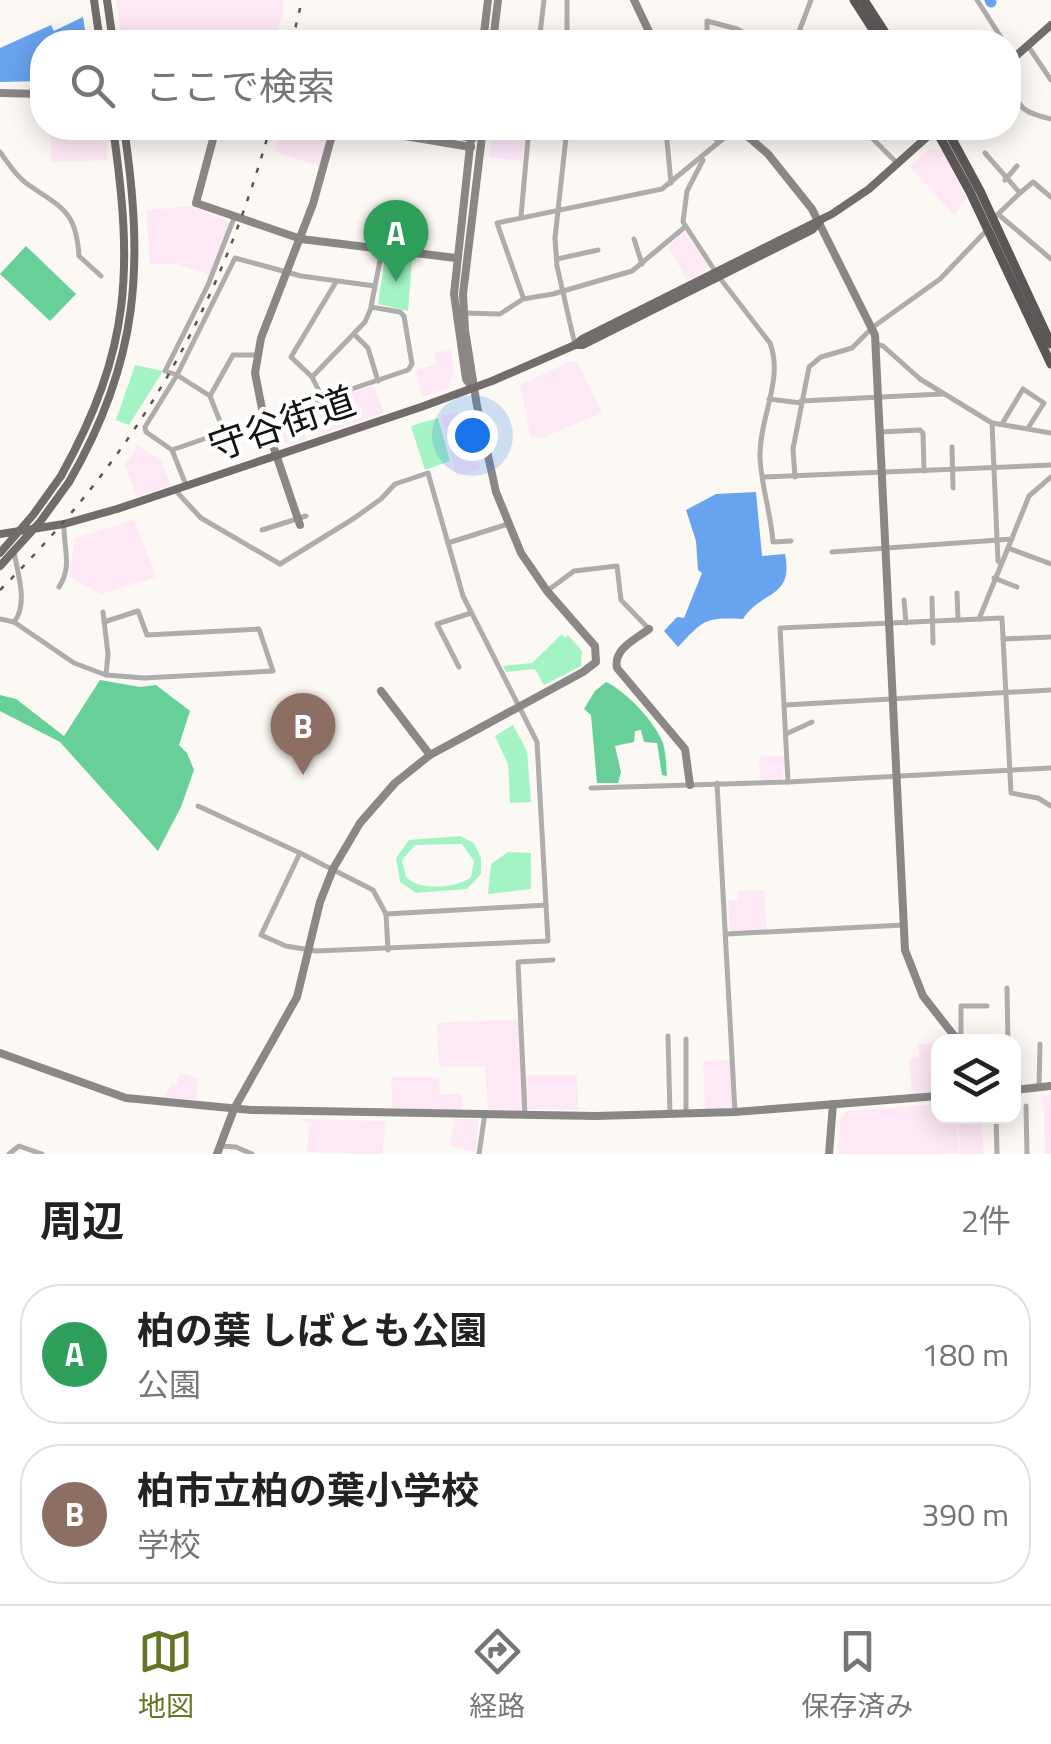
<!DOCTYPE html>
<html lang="ja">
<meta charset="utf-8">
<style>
body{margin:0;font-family:"Titillium Web","Noto Sans JP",sans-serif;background:#f2f2f2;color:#222}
.controls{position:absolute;right:30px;bottom:30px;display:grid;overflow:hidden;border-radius:20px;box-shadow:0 5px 25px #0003}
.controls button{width:90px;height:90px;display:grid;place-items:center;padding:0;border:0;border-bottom:2px solid #e0e0e0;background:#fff;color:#222;font:50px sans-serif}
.you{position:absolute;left:472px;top:435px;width:35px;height:35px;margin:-25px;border:8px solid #fff;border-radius:50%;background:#1a73e8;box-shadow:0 0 0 15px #1a73e833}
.badge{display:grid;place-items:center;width:65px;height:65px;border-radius:50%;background:#647624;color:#fff;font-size:32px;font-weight:700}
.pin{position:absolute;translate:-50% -82px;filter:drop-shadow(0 2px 5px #0008)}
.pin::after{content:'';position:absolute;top:52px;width:35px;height:30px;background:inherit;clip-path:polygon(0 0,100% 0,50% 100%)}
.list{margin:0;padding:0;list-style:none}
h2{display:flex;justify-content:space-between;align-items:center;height:130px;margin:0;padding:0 40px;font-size:42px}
h2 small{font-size:32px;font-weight:400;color:#767676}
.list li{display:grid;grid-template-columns:65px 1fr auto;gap:30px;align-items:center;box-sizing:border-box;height:140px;margin:0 20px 20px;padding:0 20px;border:2px solid #e0e0e0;border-radius:40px}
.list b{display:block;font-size:38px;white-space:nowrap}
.list p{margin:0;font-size:32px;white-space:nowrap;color:#767676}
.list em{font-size:32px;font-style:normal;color:#767676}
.icon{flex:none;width:55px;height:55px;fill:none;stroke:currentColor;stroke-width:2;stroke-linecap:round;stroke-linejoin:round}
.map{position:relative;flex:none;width:1051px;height:1154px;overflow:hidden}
.search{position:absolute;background:#fff;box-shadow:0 5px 25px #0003;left:30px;right:30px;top:30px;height:110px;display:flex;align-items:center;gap:25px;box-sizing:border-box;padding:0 35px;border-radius:40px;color:#767676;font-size:38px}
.sheet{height:450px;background:#fff}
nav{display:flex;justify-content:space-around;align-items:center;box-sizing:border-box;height:140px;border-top:2px solid #e0e0e0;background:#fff;font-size:28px;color:#767676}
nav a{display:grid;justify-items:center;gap:5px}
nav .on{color:#647624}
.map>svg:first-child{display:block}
.commercial{fill:#ffe8f5}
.medical{fill:#fce9f9}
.green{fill:#a3f3c5;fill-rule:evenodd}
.forest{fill:#66d098}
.water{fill:#68a3ef}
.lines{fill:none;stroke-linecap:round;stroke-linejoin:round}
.river{stroke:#68a3ef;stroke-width:11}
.street{stroke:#afacac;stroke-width:5}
.secondary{stroke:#8c8787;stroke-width:8}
.primary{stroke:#726d6c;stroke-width:8}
.highway{stroke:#5c5756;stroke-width:9}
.rail{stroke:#595754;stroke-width:2.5;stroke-dasharray:5 10;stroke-linecap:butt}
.primary-bridge{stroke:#726d6c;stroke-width:8}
.labels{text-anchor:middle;stroke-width:9;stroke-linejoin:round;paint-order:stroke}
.street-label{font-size:38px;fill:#151412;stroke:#fff}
</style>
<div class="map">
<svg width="1051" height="1154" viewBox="0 0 1051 1154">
<rect width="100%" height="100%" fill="#fcf9f4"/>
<g class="commercial">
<path d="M116,0H283L284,9L275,42H122Z"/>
<path d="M51,128H103L108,160L51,162Z"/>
<path d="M282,128L319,134L327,142L320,166L275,152Z"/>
<path d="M930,148L942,151L967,198L954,215L910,167Z"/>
<path d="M192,206L231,223L210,275L177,264H150L146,210Z"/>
<path d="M685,232L710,268L687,280L668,246Z"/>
<path d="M451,350L455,371L447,389L422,397L416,370L437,364L434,353Z"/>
<path d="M571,361L578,363L602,413L542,438L531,437L520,385Z"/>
<path d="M374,385L384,413L317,436L308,408Z"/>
<path d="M456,412L468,421L480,470L456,476L441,416Z"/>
<path d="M301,424L307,439L290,445L278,439L276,432Z"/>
<path d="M138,445L161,460L171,485L136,497L125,464Z"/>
<path d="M134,520L156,575L154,578L101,594L69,577L75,538Z"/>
<path d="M785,755L783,779L760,780L759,757Z"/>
<path d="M764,890L767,931L733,933L730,930L728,900H739V891Z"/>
<path d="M518,1019L523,1111L488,1109L485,1066L439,1067L437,1023Z"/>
<path d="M938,1043V1092L912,1094L909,1058L919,1056L918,1044Z"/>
<path d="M732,1060L734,1107L705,1109L703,1061Z"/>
<path d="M180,1073L198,1078L196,1100L164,1097L171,1084L176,1085Z"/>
<path d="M525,1075H577L578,1110L527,1109Z"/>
<path d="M391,1077H439L440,1094H462V1111L393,1112Z"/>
<path d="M1043,1095H1051V1154H1045Z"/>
<path d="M938,1104V1116L956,1117L959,1154H837L841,1117L848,1111Z"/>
<path d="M958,1117H981L984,1154H960Z"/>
<path d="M299,1119L386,1121L382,1154L307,1152L309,1123Z"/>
<path d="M455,1119H479L475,1152L449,1146Z"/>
</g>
<path class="medical" d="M492,137L525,141L522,161L489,157Z"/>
<g class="green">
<path d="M385,257L412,260L408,311L378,304Z"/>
<path d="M135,365L163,371L129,425L116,420Z"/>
<path d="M438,418L450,461L425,470L411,426Z"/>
<path d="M562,634L565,638L568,635L582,651L581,666L544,685L535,669L506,672L503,666L532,663Z"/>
<path d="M513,725L527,751L531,802L510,803L508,764L495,736Z"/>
<path d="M460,836L474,843L481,858V874L467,889L416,893L400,882L396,858L409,840ZM462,844L474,861L471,877C455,889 420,891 406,877L402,860L415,845Z"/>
<path d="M508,852L531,853V889L488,894L491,864Z"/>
</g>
<g class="forest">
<path d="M26,246L76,294L50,321L0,274Z"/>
<path d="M100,680L140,687L156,685L190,711L179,745L187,753L194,770L181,807L158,851L60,742L0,711V695L16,699L64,736Z"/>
<path d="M606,682C626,691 655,722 663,743C666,753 666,765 667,776L662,775L657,743L644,742L641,730L635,731L634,742L615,746L621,772L618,783H597L591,715L584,709L595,691Z"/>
</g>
<g class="water">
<path d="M83,17L87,42H42V81L0,82V48L51,25L54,31Z"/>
<path d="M756,492L762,556L785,554C794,599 761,590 743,619C706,617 704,619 678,647L664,631L677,617L684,618L702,573L698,570L696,541L686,510L716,494Z"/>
</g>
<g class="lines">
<path class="river" d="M990,0L991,2"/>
<g class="street">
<path d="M567,0V42"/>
<path d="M977,0L1004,42"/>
<path d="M707,39V21L737,29L763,42"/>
<path d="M539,42L544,0"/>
<path d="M795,42L811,0"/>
<path d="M1028,46L1051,80"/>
<path d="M1008,49L1015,58"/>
<path d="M1008,82C1021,109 1021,112 1051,119"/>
<path d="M567,128L555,238L557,266L575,345"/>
<path d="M712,128L718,143"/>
<path d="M862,128L898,164"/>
<path d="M586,134V128"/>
<path d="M667,141L671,183"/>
<path d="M0,152C8,163 15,175 26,183C61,208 76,209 79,256L101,276"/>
<path d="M985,153L1020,193L1033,182L1051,197"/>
<path d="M701,158L703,160L687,191L683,222L715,271"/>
<path d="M1005,180L1017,166"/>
<path d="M997,215L1020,193"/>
<path d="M999,215L1051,259"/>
<path d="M521,216L529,128"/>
<path d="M634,239L642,264"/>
<path d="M557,259L598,250"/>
<path d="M719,277L770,343C784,380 759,418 760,457C761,485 771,514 773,542L791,541"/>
<path d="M375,286L301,276L235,258L177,375L210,396L224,432L408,370L412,364L404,316L400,312L371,307L382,250"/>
<path d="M523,297L497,223L662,189L736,128"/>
<path d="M464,313L500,314L523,299L553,294L632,271L685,227"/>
<path d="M354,334L368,348L378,381"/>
<path d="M876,344L883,346L920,379L992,423L1051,433"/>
<path d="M312,377L365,322L371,308"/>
<path d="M210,396L233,355H257"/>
<path d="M323,399L312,377L291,357L336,282"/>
<path d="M769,399L801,403"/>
<path d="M801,401L942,394"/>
<path d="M992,423L998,561L1001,564"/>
<path d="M1002,424L1023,389L1044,403L1028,428"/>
<path d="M880,432L920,430L923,433L924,471"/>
<path d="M952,447L953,488"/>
<path d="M172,450L224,432"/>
<path d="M764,477L1051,465"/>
<path d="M795,477L793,449L809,367L821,357L852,348L873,327L940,279L986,231"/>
<path d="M1051,477L1029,496L1008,548L1051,564"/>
<path d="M186,485L172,450L146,432L145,427L177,375L165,371L208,285L234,218"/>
<path d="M174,489L201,518L280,564L353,519L381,499L395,484L428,473L448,543"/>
<path d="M262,530L306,516"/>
<path d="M14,551C17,572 29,604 14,622"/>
<path d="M832,552L1012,539"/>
<path d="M994,578L1017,587"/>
<path d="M59,587C73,566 63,547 64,524"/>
<path d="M547,591L574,571L617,566L621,600L649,629"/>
<path d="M957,593L958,620"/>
<path d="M932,598L933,643"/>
<path d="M904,600L906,623"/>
<path d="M103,612L108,654L106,675"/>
<path d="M0,619L14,622L74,663L106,675L144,678L273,671L259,629L147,635L138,611L104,622"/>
<path d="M979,619L1008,548"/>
<path d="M1003,639L1051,637"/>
<path d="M459,667L437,624L471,613"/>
<path d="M785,705L1051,690"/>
<path d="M786,734L812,722"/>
<path d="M788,782L780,628L1002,618L1011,793L1038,798L1051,806"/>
<path d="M717,783L735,1112"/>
<path d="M591,788L788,782L1051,768"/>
<path d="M198,806L300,853L261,935L286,946L316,951L548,941L546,905"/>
<path d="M300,853L373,890L386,914L546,905L537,742L463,596L448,543L508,524"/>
<path d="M386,914L388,950"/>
<path d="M727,934L904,925"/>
<path d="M1007,988L1008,1042"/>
<path d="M668,1036L670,1114"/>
<path d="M956,1038L961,1033V1006H987"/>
<path d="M686,1039V1113"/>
<path d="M1039,1087L1040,1044"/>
<path d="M1026,1106L1027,1154"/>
<path d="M525,1116L518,962L553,960"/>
<path d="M996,1116L997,1154"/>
<path d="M220,1146L236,1147L252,1154"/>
<path d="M9,1154L19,1146L42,1154"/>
<path d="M479,1154L485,1113"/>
</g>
<g class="secondary">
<path d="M634,0L654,42"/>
<path d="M483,42L488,0"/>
<path d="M493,42L498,0"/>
<path d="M0,93L42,94"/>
<path d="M216,128L196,203L301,239L456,258"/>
<path d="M357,128L471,147"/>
<path d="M413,128L473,138"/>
<path d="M472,128L454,294L466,379L473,389"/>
<path d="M738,128L768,154L812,209L875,335L905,950L923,996L959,1042"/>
<path d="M300,525L264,419L255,373L261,338L313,204L334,128"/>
<path d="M649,629C636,639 613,649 617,668L685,749L690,785"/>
<path d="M381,691L430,755"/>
<path d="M0,1053L126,1098L251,1110L596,1116L735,1112L938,1096"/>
<path d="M1014,1090L1051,1086"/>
<path d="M217,1154L234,1109L297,997L320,902L333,869L360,823L395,783L430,755L583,672L596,662L595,646L547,591L521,553L496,492L477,406L465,330L463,294L483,128"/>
<path d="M829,1154L833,1104"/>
</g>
<g class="primary">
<path d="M94,0L100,42"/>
<path d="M107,0L113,42"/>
<path d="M1008,63L1051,25"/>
<path d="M575,345L582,339L832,214L869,189L937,128"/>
<path d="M61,476C132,348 133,269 113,128"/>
<path d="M69,482C140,360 144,264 124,128"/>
<path d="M0,534L64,524L117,509L421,407L492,381L575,345H583L812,230L820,221"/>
</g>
<g class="highway">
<path d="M854,0L881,42"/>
<path d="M864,0L891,42"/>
<path d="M935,128L970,192L1051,364"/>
<path d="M946,128L980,191L1051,344"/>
</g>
<g class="rail">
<path d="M292,42L302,0"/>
<path d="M0,590C137,454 218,313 270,128"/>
</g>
<g class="primary-bridge">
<path d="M0,553L33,515L61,476"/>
<path d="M0,566L40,522L69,482"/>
</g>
</g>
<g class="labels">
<g class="street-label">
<text transform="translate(282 424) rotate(-19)" y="13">守谷街道</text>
</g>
</g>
</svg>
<div class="controls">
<button><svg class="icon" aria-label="layers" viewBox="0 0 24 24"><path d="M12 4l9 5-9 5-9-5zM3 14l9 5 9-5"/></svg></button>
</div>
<div class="you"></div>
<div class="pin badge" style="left:396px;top:282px;background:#2e9e5b">A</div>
<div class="pin badge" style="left:303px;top:775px;background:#8d6e63">B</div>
<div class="search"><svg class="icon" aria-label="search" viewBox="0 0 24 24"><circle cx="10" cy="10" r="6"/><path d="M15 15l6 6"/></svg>ここで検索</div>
</div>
<section class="sheet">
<h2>周辺<small>2件</small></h2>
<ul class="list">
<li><span class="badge" style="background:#2e9e5b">A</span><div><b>柏の葉 しばとも公園</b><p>公園</p></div><em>180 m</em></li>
<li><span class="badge" style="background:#8d6e63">B</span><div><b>柏市立柏の葉小学校</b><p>学校</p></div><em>390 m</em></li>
</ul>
</section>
<nav>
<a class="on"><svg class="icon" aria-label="map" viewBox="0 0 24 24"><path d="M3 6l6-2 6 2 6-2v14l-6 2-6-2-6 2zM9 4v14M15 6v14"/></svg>地図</a>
<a><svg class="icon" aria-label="directions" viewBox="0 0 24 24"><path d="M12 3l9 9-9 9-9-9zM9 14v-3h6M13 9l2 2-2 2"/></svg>経路</a>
<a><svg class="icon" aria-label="saved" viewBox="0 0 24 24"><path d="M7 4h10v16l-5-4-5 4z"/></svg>保存済み</a>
</nav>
